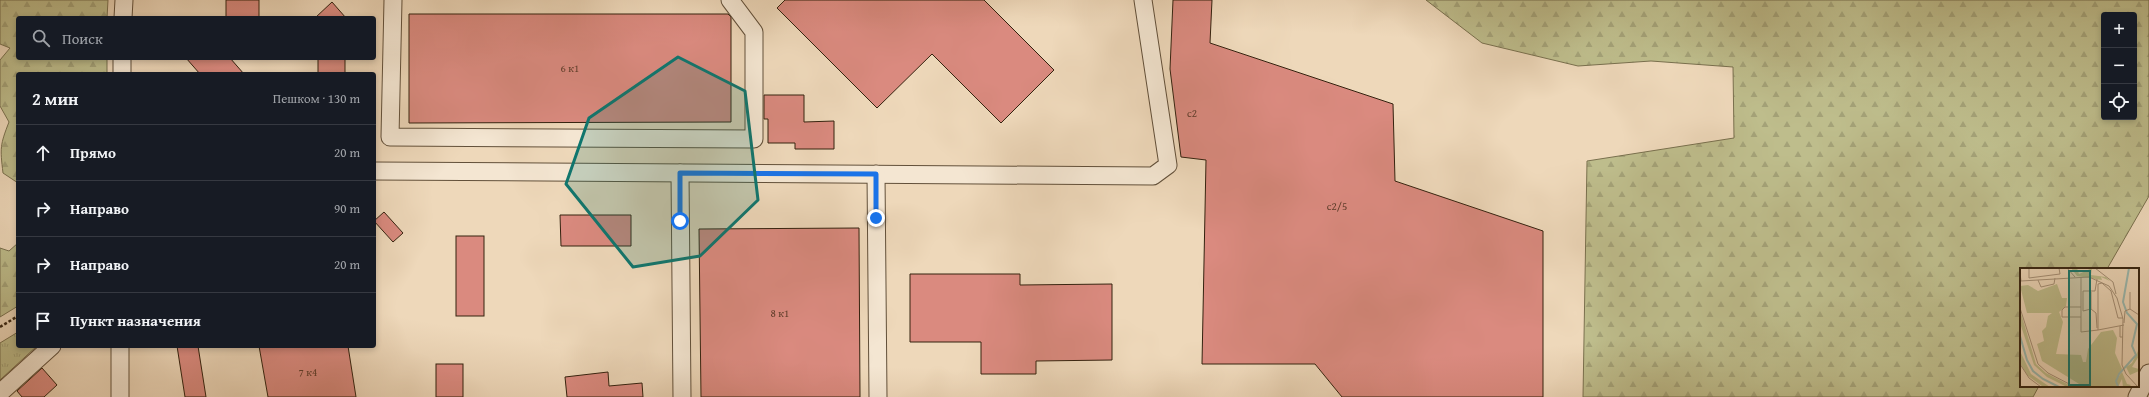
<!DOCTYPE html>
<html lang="ru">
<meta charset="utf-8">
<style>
body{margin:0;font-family:"Gentium Book Plus",serif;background:#20242c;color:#f1f3f6}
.controls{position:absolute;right:12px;top:12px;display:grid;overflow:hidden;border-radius:4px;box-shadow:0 2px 6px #0003}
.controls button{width:36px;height:36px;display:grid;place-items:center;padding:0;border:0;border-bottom:1px solid #363941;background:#171b24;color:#f1f3f6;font:20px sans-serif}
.stop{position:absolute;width:12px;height:12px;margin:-9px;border:3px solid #1a73e8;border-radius:50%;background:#fff}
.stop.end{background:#1a73e8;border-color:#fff;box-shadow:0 1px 4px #0008}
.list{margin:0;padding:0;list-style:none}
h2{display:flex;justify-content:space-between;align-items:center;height:52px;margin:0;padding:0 16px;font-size:17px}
h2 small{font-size:13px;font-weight:400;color:#9ea1a6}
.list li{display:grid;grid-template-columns:26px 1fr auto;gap:12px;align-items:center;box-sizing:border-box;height:56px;padding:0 16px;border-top:1px solid #363941}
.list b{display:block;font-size:15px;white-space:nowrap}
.list em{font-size:13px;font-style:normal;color:#9ea1a6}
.icon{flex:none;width:22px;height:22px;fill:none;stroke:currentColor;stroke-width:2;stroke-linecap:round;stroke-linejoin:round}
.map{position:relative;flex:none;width:2149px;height:397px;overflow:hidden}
.search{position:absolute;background:#171b24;box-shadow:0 2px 6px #0003;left:16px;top:16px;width:360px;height:44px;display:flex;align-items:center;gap:10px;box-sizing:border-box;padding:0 14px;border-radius:4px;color:#9ea1a6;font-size:15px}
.panel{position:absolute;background:#171b24;box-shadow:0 2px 6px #0003;left:16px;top:72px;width:360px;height:276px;border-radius:4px}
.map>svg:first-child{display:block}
.grass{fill:url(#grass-tufts);stroke:#79704e}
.forest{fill:url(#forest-firs);stroke:#79704e;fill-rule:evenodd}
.building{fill:#da8a7f;stroke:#34220f}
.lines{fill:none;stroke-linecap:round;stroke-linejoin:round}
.minor-casing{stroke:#62503a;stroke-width:19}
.path{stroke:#34220f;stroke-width:2.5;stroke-dasharray:3 2;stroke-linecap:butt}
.minor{stroke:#f4e6d2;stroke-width:17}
.route{stroke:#1a73e8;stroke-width:5}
.marked{fill:#0f766e;fill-opacity:0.2;stroke:#0f766e;stroke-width:3;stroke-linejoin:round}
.labels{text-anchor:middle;stroke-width:4;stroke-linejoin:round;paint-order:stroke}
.number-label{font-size:11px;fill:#5e3c2b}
.inset-river{fill:none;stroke:#99b9b1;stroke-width:2}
.inset-road{fill:none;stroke:#a48f76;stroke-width:1}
.view{fill:#0f766e;fill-opacity:0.15;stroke:#0f766e;stroke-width:2}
.inset-edge{fill:none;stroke:#34220f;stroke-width:2}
</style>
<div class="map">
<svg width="2149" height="397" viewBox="0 0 2149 397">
<defs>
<pattern id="grass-tufts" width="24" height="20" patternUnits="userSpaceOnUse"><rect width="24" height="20" fill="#bebd8c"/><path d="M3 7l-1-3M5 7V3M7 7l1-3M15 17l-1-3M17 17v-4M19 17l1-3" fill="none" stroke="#a4a278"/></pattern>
<pattern id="forest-firs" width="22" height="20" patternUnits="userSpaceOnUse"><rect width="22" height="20" fill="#bebd8c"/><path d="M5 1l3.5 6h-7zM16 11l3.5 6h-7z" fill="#a4a278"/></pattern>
</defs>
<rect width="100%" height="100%" fill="#eed8ba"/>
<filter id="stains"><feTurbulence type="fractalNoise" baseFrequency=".005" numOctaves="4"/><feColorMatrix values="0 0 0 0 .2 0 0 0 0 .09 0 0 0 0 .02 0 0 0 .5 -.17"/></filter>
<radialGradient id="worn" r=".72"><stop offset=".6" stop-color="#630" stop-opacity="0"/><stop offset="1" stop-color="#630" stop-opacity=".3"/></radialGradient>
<path class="grass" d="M18,332V346H37L0,380V343Z"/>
<g class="forest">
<path d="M0,0H108L107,18H18V58H107V74H18V183L3,173C0,148 0,145 9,122L0,106V60L10,48L0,44Z"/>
<path d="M1426,0H2149V196L2107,269H2021V386H2039L2033,397H1583L1587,161L1734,138L1733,67L1651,61L1578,66L1482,43ZM2104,15H2134V117H2104Z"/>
<path d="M18,243V306L0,317V248L9,251Z"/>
</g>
<g class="building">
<rect x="226" y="0" width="33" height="18"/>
<path d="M785,0H984L1054,70L1001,123L932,54L877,108L777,8Z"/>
<path d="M1173,0H1212L1210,43L1393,104L1395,181L1543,231V397H1342L1315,364H1202L1206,160L1181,157L1170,69Z"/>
<path d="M332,2L346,18H315Z"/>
<path d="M409,14H728L731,17V122L409,123Z"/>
<path d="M186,58H230L244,74H200Z"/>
<rect x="318" y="58" width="27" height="16"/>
<path d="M764,95H804V122L834,121V149H795V143H768V119H764Z"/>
<path d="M384,212L403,233L393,242L374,221Z"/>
<path d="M560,215H631V246H561Z"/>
<path d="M859,228L860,397H701L699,229Z"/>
<rect x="456" y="236" width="28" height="80"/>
<path d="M910,274H1020V285L1112,284V360L1036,361V374H981V342H910Z"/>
<path d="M177,346H198L206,397H185Z"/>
<path d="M259,346H348L356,397H268Z"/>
<rect x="436" y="364" width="27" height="33"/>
<path d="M42,368L57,385L44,397H22L17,391Z"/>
<path d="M608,372L609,386L642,383L643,397H567L565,377Z"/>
</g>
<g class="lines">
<g class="minor-casing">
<g id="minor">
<path d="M393,0L390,137L754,139V32L730,0"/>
<path d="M123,18L124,0"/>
<path d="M122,74V58"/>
<path d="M374,171L1153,176L1168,165L1143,0"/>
<path d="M680,173L682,397"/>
<path d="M876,174L878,397"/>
<path d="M120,346V397"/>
<path d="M0,393L52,346"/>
<path d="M2137,397L2149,373"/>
</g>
</g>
<path class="path" d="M0,327L18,316"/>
<use href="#minor" class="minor"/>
</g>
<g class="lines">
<path class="route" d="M680,221V173L876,174V218"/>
</g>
<path class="marked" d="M678,57L745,91L758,200L700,256L633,267L566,184L589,118Z"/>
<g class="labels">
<g class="number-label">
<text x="570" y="72">6 к1</text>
<text x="1192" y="117">с2</text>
<text x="1337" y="210">с2/5</text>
<text x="780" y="317">8 к1</text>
<text x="308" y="376">7 к4</text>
</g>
</g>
<g transform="translate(2020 268)">
<rect width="119" height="119" fill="#eed8ba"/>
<path d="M0,42L16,96L26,105L53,119H47L27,109L14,97L0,55ZM0,83L11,106L30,119L22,118L7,107L0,95Z" fill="#bebd8c"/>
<path d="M51,0H57L59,6L72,0L71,7L86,9L90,13L81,9L82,12L57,8ZM37,16L42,30H47L46,38L39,44L43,54L36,86L61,87L63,94H66L68,81L81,64L93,62L97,70L95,85L102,101L96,111L97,119H64L22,93L17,76L24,73L22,63L26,59L28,48L32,45H7L0,18L8,17L18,23ZM119,81V88L112,99L119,101V103L110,107L106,99L112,95ZM102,104L107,116L111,117L109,119H103L102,111L98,119L96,112Z" fill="#bebd8c"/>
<path class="inset-river" d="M0,68L7,92L13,103L23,111L39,119M98,119L96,113L99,106L116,87L112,78L117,56L107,45L103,34L109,0"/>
<path class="inset-road" d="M9,0V10L40,6L39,0M47,0L55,9M75,0L93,14L96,26M0,5L1,13L69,9L89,18L97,30L103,51L102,97L106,106L118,119M61,9V64L78,62M18,12L21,19L34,16L35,10M110,24V41M0,40L18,96L28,105L55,119M71,41L63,43V23H75L77,11M71,41L76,45L77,60M71,41V24M61,49H42V42L45,39H61M103,50H98L91,23L82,15L78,16V62L104,57M104,55L105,43L110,41L119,47M100,58V69H103M0,96L9,110L21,119"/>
<path class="view" d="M49,3H70V117H49Z"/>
<rect width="119" height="119" class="inset-edge"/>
</g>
<rect width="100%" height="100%" filter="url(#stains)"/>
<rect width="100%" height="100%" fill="url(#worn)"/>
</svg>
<div class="controls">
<button>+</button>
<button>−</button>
<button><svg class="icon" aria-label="locate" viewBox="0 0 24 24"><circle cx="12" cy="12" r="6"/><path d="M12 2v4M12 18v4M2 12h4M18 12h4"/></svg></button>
</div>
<div class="stop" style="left:680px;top:221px"></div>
<div class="stop end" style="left:876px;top:218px"></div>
<div class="search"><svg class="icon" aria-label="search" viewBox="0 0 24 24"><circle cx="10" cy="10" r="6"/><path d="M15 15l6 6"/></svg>Поиск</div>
<section class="panel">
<h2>2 мин<small>Пешком · 130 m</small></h2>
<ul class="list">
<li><svg class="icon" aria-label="ahead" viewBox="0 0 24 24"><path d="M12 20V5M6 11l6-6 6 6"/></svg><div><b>Прямо</b></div><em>20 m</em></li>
<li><svg class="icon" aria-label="right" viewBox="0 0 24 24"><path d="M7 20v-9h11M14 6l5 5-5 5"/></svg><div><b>Направо</b></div><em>90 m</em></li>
<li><svg class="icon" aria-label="right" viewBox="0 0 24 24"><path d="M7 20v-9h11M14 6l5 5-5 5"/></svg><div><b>Направо</b></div><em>20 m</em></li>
<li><svg class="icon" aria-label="arrive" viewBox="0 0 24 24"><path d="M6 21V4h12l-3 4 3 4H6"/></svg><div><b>Пункт назначения</b></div></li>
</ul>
</section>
</div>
